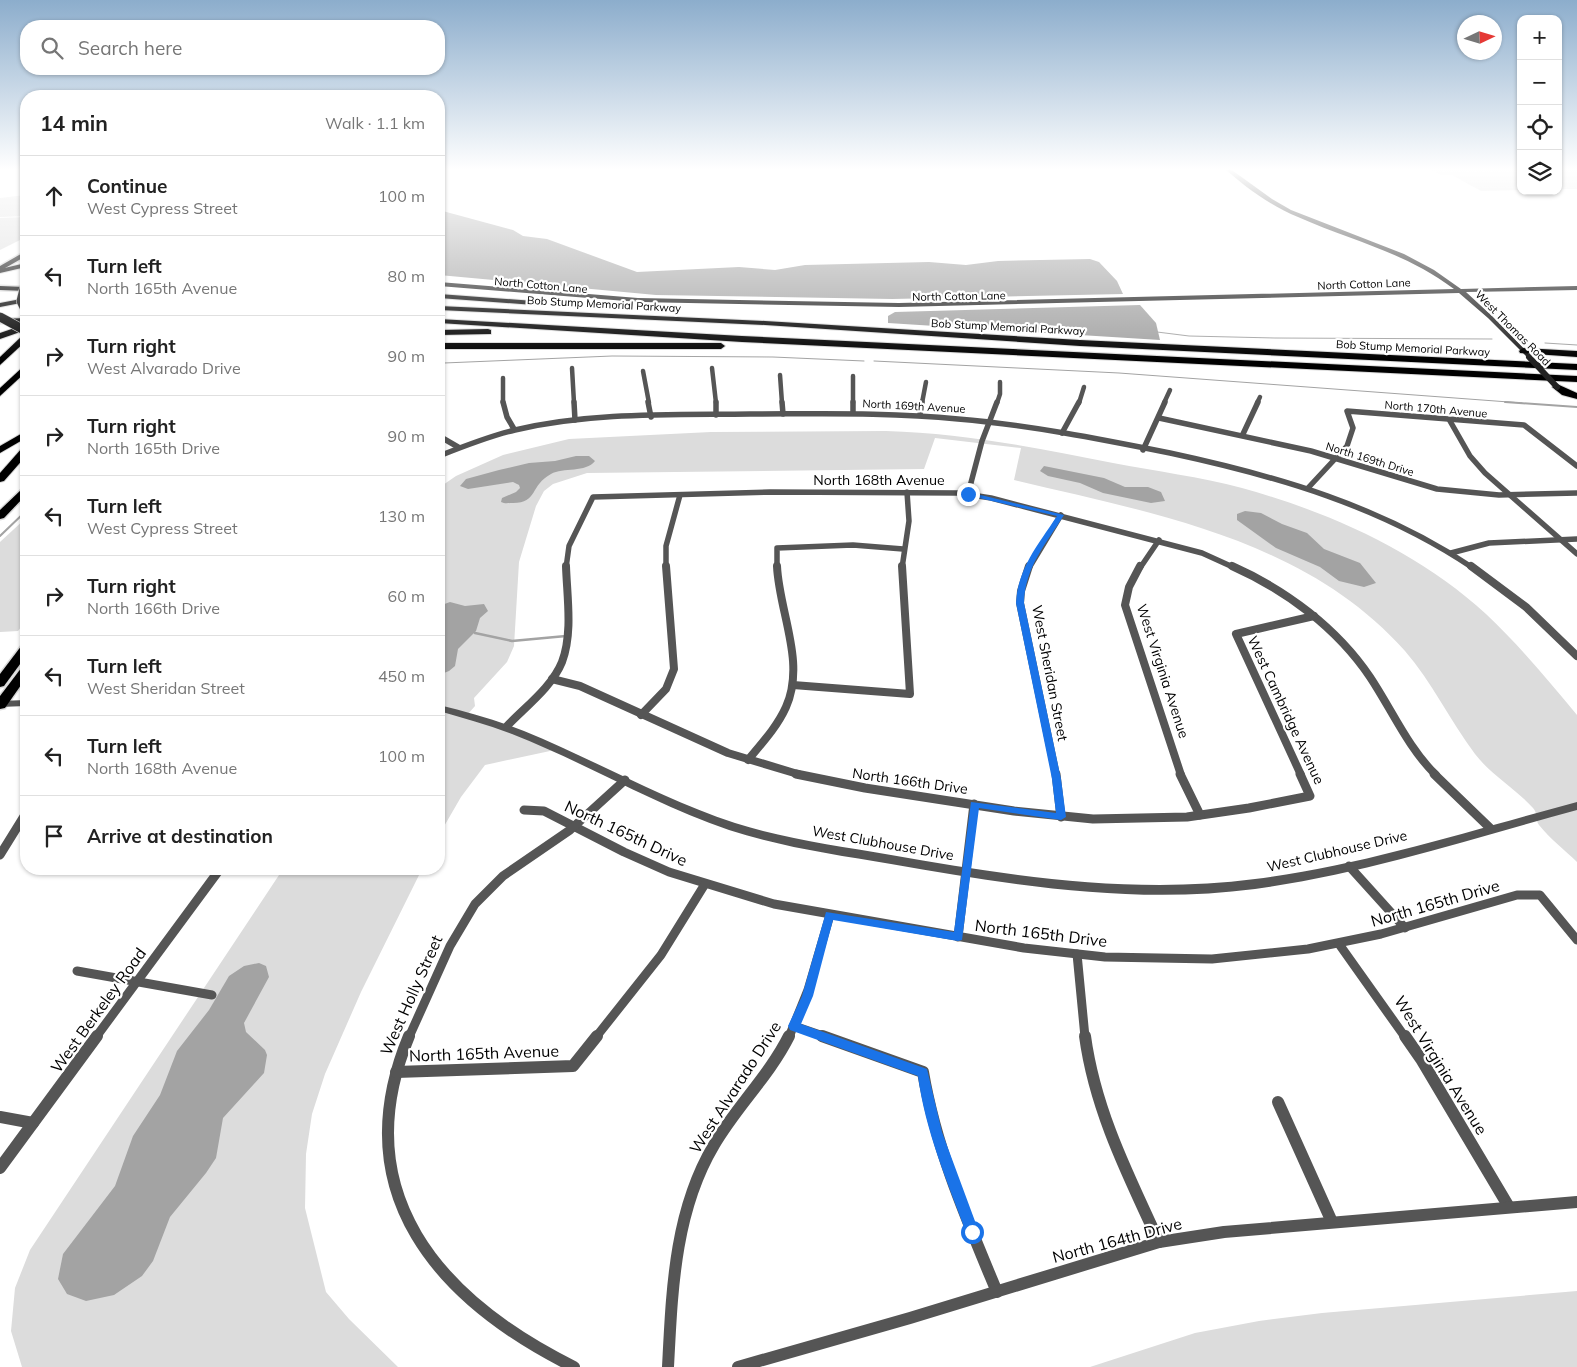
<!DOCTYPE html>
<meta charset="utf-8">
<style>
body{margin:0;font-family:Mulish,sans-serif;background:#f2f2f2;color:#222}
.controls{position:absolute;right:15px;top:15px;display:grid;overflow:hidden;border-radius:10px;box-shadow:0 1px 4px #0004}
.controls button{width:45px;height:45px;display:grid;place-items:center;padding:0;border:0;border-bottom:1px solid #e0e0e0;background:#fff;color:#222;font:25px sans-serif}
.compass{position:absolute;left:1457px;top:15px;width:45px;height:45px;border-radius:50%;background:#fff;box-shadow:0 1px 4px #0004;rotate:86deg}
.stop{position:absolute;width:15px;height:15px;margin:-11px;border:4px solid #1a73e8;border-radius:50%;background:#fff}
.stop.end{background:#1a73e8;border-color:#fff;box-shadow:0 1px 5px #0008}
.list{margin:0;padding:0;list-style:none}
h2{display:flex;justify-content:space-between;align-items:center;height:65px;margin:0;padding:0 20px;font-size:21px}
h2 small{font-size:16px;font-weight:400;color:#767676}
.list li{display:grid;grid-template-columns:32px 1fr auto;gap:15px;align-items:center;box-sizing:border-box;height:80px;padding:0 20px;border-top:1px solid #e0e0e0}
.list b{display:block;font-size:19px;white-space:nowrap}
.list p{margin:0;font-size:16px;white-space:nowrap;color:#767676}
.list em{font-size:16px;font-style:normal;color:#767676}
.icon{flex:none;width:28px;height:28px;fill:none;stroke:currentColor;stroke-width:2;stroke-linecap:round;stroke-linejoin:round}
.map{position:relative;flex:none;width:1577px;height:1367px;overflow:hidden}
.search{position:absolute;background:#fff;box-shadow:0 1px 4px #0004;left:20px;top:20px;width:425px;height:55px;display:flex;align-items:center;gap:12px;box-sizing:border-box;padding:0 18px;border-radius:20px;color:#767676;font-size:19px}
.panel{position:absolute;background:#fff;box-shadow:0 1px 4px #0004;left:20px;top:90px;width:425px;height:785px;border-radius:20px}
.map>svg:first-child{display:block}
.green{fill:#dcdcdc}
.water{fill:#a3a3a3}
.lines{fill:none;stroke-linecap:round;stroke-linejoin:round}
.stream-far2{stroke:#a3a3a3;stroke-width:1}
.stream-far1{stroke:#a3a3a3;stroke-width:2}
.stream{stroke:#a3a3a3;stroke-width:2.5}
.primary-casing{stroke:#dbdbdb;stroke-width:3}
.motorway-casing{stroke:#dbdbdb;stroke-width:2}
.minor-far4{stroke:#555;stroke-width:4.5}
.minor-far3{stroke:#555;stroke-width:5.5}
.minor-far2{stroke:#555;stroke-width:8}
.minor-far1{stroke:#555;stroke-width:9}
.minor{stroke:#555;stroke-width:12}
.tertiary{fill:#555;fill-rule:evenodd}
.secondary{fill:#222;fill-rule:evenodd}
.primary{fill:#000;fill-rule:evenodd}
.motorway{fill:#000;fill-rule:evenodd}
.motorway-bridge-casing{stroke:#dbdbdb;stroke-width:10;stroke-linecap:butt}
.secondary-bridge{stroke:#222;stroke-width:6}
.motorway-bridge{stroke:#000;stroke-width:9}
.route{fill:#1a73e8}
.labels{text-anchor:middle;stroke-width:4.5;stroke-linejoin:round;paint-order:stroke}
.far-street-label{font-size:11px;fill:#000;stroke:#fff}
.street-label{font-size:14px;fill:#000;stroke:#fff}
.near-street-label{font-size:16px;fill:#000;stroke:#fff}
</style>
<div class="map">
<svg width="1577" height="1367" viewBox="0 0 1577 1367">
<rect width="100%" height="100%" fill="#fff"/>
<g class="green">
<path d="M1428,168H1521V190L1481,191L1452,175H1441Z"/>
<rect x="1558" y="168" width="19" height="21"/>
<path d="M26,195V216L0,217V198Z"/>
<path d="M26,217V237L0,250V218Z"/>
<path d="M886,431C963,433 1037,448 1113,463C1156,471 1200,477 1242,488C1329,512 1419,552 1486,614C1519,645 1548,680 1577,715V862C1565,850 1550,839 1539,825C1535,820 1538,813 1533,808C1516,789 1491,775 1475,754C1450,721 1432,682 1405,651C1306,539 1152,513 1014,480L1021,448L935,438L924,469L587,473L553,484L544,491L536,506L519,562L514,646L507,662L474,698L475,706L468,714L555,746L550,751L485,765L461,797L439,835L440,487L456,476L503,455L569,439L711,432Z"/>
<path d="M26,518V621L18,631L0,632V542Z"/>
<path d="M283,869H422L361,992L325,1074L312,1114L306,1154L305,1208L326,1292L349,1319L398,1367H22L11,1331L15,1288L30,1250Z"/>
<path d="M1577,1291V1367H1090L1195,1333L1259,1321L1322,1313Z"/>
</g>
<g class="water">
<path d="M439,210L513,230L523,236L547,239L637,272L739,267L775,270L805,265L929,262L966,265L998,261L1090,259L1099,262L1117,281L1123,294L892,299L656,295L439,275Z"/>
<path d="M1140,305L1156,323L1160,340L888,323V316L895,312Z"/>
<path d="M576,456H589L595,461C586,473 563,467 551,474C530,485 538,503 513,503C508,503 505,504 501,502L502,498L516,492L520,488L519,485L513,482L468,489L460,486L466,479L499,470L529,463L555,461Z"/>
<path d="M1044,466L1104,478L1125,487H1148L1161,492L1165,501L1151,503L1103,493L1080,483L1048,476L1040,471Z"/>
<path d="M1245,511L1261,513L1282,524L1307,533L1324,549L1360,563L1376,583L1364,587L1339,581L1320,567L1276,548L1237,520V514Z"/>
<path d="M450,602L465,606L484,604L488,611L480,618L476,631L458,649L455,666L449,671L439,675V606Z"/>
<path d="M259,963L266,966L269,977L244,1023L246,1032L265,1050L267,1055L264,1073L223,1118L216,1158L206,1173L170,1217L153,1261L142,1276L114,1295L86,1301L67,1294L58,1279L63,1254L115,1186L133,1136L160,1095L177,1051L209,1010L229,976L244,966Z"/>
</g>
<g class="lines">
<g class="stream-far2">
<path d="M1157,332L1189,336L1275,338L1492,339"/>
<path d="M1545,343L1577,345"/>
<path d="M874,361L1119,373L1522,403"/>
<path d="M444,363L612,356L773,357L864,361"/>
</g>
<g class="stream-far1">
<path d="M1505,402L1577,407"/>
<path d="M0,536L26,511"/>
</g>
<path class="stream" d="M475,633L512,641L566,636"/>
<g class="primary-casing">
<g id="primary">
<path d="M26,251V256L0,271V266Z"/>
<path d="M0,286L26,287V291L0,290Z"/>
<path d="M26,318V322L0,323V319Z"/>
<path d="M26,487V495L4,518L0,519V510L23,488Z"/>
<path d="M26,644V656L4,686L0,687V674L22,645Z"/>
<path d="M26,666V678L5,708L0,709V696L22,667Z"/>
</g>
</g>
<g class="motorway-casing">
<g id="motorway">
<path d="M26,263V267L0,273V269Z"/>
<path d="M439,294L534,301L538,303L534,305L439,298Z"/>
<path d="M26,298V302L0,307V303Z"/>
<path d="M439,306L765,321L1080,340L1577,364V370L1080,346L765,325L439,310Z"/>
<path d="M439,319L742,336L1577,376V382L742,342L439,323Z"/>
<path d="M26,324V330L0,339V333Z"/>
<path d="M488,329L491,330V334L439,335V330Z"/>
<path d="M23,335H26V341L0,365V357Z"/>
<path d="M439,343H721L725,346L721,349H439Z"/>
<path d="M1523,348L1577,351V357L1520,353L1519,351Z"/>
<path d="M26,364V372L0,396V388Z"/>
<path d="M1557,384L1577,393V399L1562,395L1552,387Z"/>
<path d="M26,431V438L0,453V446Z"/>
<path d="M26,447V456L4,481L0,482V473L22,448Z"/>
</g>
</g>
<g class="minor-far4">
<path d="M572,368L574,403"/>
<path d="M712,368L716,403"/>
<path d="M643,371L649,403"/>
<path d="M780,375L782,403"/>
<path d="M853,376V403"/>
<path d="M503,403V378"/>
<path d="M922,403L926,382"/>
<path d="M997,403L1000,394V382"/>
<path d="M1079,403L1084,387"/>
<path d="M1164,403L1170,390"/>
<path d="M1257,403L1260,397"/>
</g>
<g class="minor-far3">
<path d="M503,402L507,417L514,429"/>
<path d="M574,402L575,420"/>
<path d="M648,402L651,417"/>
<path d="M716,402V415"/>
<path d="M782,402L783,414"/>
<path d="M853,402V413"/>
<path d="M920,414L922,402"/>
<path d="M1159,418L1311,451L1437,489L1499,495L1577,493"/>
<path d="M1450,421L1470,456L1485,473L1577,554"/>
<path d="M1062,433L1079,402"/>
<path d="M1243,434L1258,402"/>
<path d="M439,436L458,447"/>
<path d="M1143,450L1165,402"/>
<path d="M439,456C464,446 489,436 515,430C592,412 671,415 750,414C819,414 889,412 958,419C1029,425 1100,439 1170,453C1277,476 1381,506 1473,568"/>
<path d="M1308,488L1347,446L1353,428L1347,411L1524,425L1577,466"/>
<path d="M968,494L982,441L997,402"/>
<path d="M1451,553L1489,543L1577,539"/>
<path d="M566,568L569,546L593,497L770,492L959,493L991,498L1202,553L1235,568"/>
<path d="M666,568V546L680,495"/>
<path d="M777,568V548L853,545L903,549"/>
<path d="M902,568L909,521L907,492"/>
<path d="M1029,568L1061,515"/>
<path d="M1140,568L1159,540"/>
</g>
<g class="minor-far2">
<path d="M1029,566L1021,591L1020,603L1056,775"/>
<path d="M1140,566L1129,587L1125,605L1181,775"/>
<path d="M1232,566C1286,590 1337,628 1370,677C1392,710 1408,748 1436,775"/>
<path d="M1471,566L1526,607L1577,656"/>
<path d="M552,679L580,686L728,753L801,775"/>
<path d="M793,685L910,694L902,566"/>
<path d="M641,715L666,689L674,669L666,566"/>
<path d="M507,726C525,707 552,687 562,662C573,633 567,597 566,566"/>
<path d="M748,760C762,743 777,727 786,707C806,662 779,612 777,566"/>
<path d="M1301,775L1236,634L1314,616"/>
</g>
<g class="minor-far1">
<path d="M796,774L865,788L1014,811L1093,819L1187,817L1249,808L1310,796L1300,774"/>
<path d="M1056,774L1061,817"/>
<path d="M1180,774L1200,815"/>
<path d="M1434,774L1491,829"/>
<path d="M524,810L544,811L624,852L669,872L774,904L1024,948L1105,957L1212,959L1308,949L1381,934L1517,895H1540L1577,940"/>
<path d="M0,855L26,813"/>
<path d="M1349,866L1405,928"/>
<path d="M958,937L974,804"/>
<path d="M1339,944L1405,1037"/>
<path d="M1077,954L1085,1037"/>
<path d="M77,971L212,995"/>
<path d="M794,1026L826,1037"/>
<path d="M96,1037L220,869"/>
<path d="M409,1037L450,946L475,904L503,876L570,830L625,780"/>
<path d="M596,1037L661,955L705,884"/>
<path d="M789,1037L808,990L830,915"/>
</g>
<g class="minor">
<path d="M409,1036C344,1193 439,1300 574,1367"/>
<path d="M822,1036L923,1072C936,1149 967,1220 997,1292"/>
<path d="M1085,1036C1095,1110 1128,1175 1159,1242"/>
<path d="M1405,1036L1421,1059L1509,1207"/>
<path d="M396,1072L573,1066L597,1036"/>
<path d="M1278,1102L1332,1222"/>
<path d="M0,1117L33,1123"/>
<path d="M0,1168L97,1036"/>
<path d="M668,1367C672,1292 674,1212 714,1145C736,1107 769,1076 789,1036"/>
<path d="M738,1367L910,1318L1159,1242L1224,1232L1577,1202"/>
</g>
<g class="tertiary">
<path d="M26,700V706L0,707V701Z"/>
<path d="M439,705C468,712 496,720 524,731C595,760 662,799 735,823C785,839 839,846 891,855C1011,876 1133,895 1255,879C1365,865 1471,830 1577,802V810C1471,839 1365,874 1255,889C1133,905 1011,885 891,864C836,855 781,847 729,830C653,804 586,763 512,734C488,725 464,718 439,711Z"/>
</g>
<path class="secondary" d="M1224,168H1229L1272,199L1291,210L1404,254L1434,270L1461,289L1577,286V290L1466,292L1492,316L1532,357L1529,359L1488,318L1459,293L899,307L638,302L439,286V282L638,298L899,303L1454,289C1403,251 1354,242 1298,217C1271,206 1245,187 1224,168Z"/>
<use href="#primary" class="primary"/>
<use href="#motorway" class="motorway"/>
<g class="motorway-bridge-casing">
<g id="motorway-bridge">
<path d="M26,281L21,301L26,311"/>
<path d="M0,317L26,331"/>
</g>
</g>
<path class="secondary-bridge" d="M1529,357L1557,387"/>
<use href="#motorway-bridge" class="motorway-bridge"/>
</g>
<linearGradient id="sky" x2="0" y2="1"><stop stop-color="#8cadcc"/><stop offset="0.47" stop-color="#fff"/><stop offset="1" stop-color="#fff" stop-opacity="0"/></linearGradient>
<rect width="1577" height="360" fill="url(#sky)"/>
<path class="route" d="M968,492L1064,515C1046,544 1025,567 1024,603L1061,779L1066,817L1061,820L979,808L962,940L958,941L833,920L813,996L801,1024L927,1069L942,1132L979,1232L977,1236L972,1238L968,1236L966,1232C947,1181 925,1130 918,1076L790,1030L788,1026L802,996L826,912L954,932L971,802L1056,813L1052,779L1016,603C1018,568 1038,545 1057,516L966,495Z"/>
<g class="labels">
<g class="far-street-label">
<text transform="translate(1364 284) rotate(-2)" y="4">North Cotton Lane</text>
<text transform="translate(541 285) rotate(5)" y="4">North Cotton Lane</text>
<text transform="translate(959 296) rotate(-1)" y="4">North Cotton Lane</text>
<text transform="translate(604 304) rotate(3)" y="4">Bob Stump Memorial Parkway</text>
<text transform="translate(1008 327) rotate(3)" y="4">Bob Stump Memorial Parkway</text>
<text transform="translate(1513 328) rotate(45)" y="4">West Thomas Road</text>
<text transform="translate(1413 348) rotate(3)" y="4">Bob Stump Memorial Parkway</text>
<text transform="translate(914 406) rotate(3)" y="4">North 169th Avenue</text>
<text transform="translate(1436 409) rotate(5)" y="4">North 170th Avenue</text>
<text transform="translate(1370 459) rotate(17)" y="4">North 169th Drive</text>
</g>
<g class="street-label">
<text x="879" y="485">North 168th Avenue</text>
<text transform="translate(1163 671) rotate(72)" y="5">West Virginia Avenue</text>
<text transform="translate(1050 673) rotate(79)" y="5">West Sheridan Street</text>
<text transform="translate(1286 710) rotate(65)" y="5">West Cambridge Avenue</text>
<text transform="translate(910 781) rotate(8)" y="5">North 166th Drive</text>
<text transform="translate(883 843) rotate(10)" y="5">West Clubhouse Drive</text>
<text transform="translate(1337 851) rotate(-13)" y="5">West Clubhouse Drive</text>
</g>
<g class="near-street-label">
<text transform="translate(626 833) rotate(25)" y="6">North 165th Drive</text>
<text transform="translate(1435 903) rotate(-16)" y="6">North 165th Drive</text>
<text transform="translate(1041 933) rotate(7)" y="6">North 165th Drive</text>
<text transform="translate(411 995) rotate(-66)" y="6">West Holly Street</text>
<text transform="translate(98 1010) rotate(-54)" y="6">West Berkeley Road</text>
<text transform="translate(484 1053) rotate(-2)" y="6">North 165th Avenue</text>
<text transform="translate(1441 1065) rotate(58)" y="6">West Virginia Avenue</text>
<text transform="translate(735 1087) rotate(-57)" y="6">West Alvarado Drive</text>
<text transform="translate(1117 1240) rotate(-15)" y="6">North 164th Drive</text>
</g>
</g>
</svg>
<div class="controls">
<button>+</button>
<button>−</button>
<button><svg class="icon" aria-label="locate" viewBox="0 0 24 24"><circle cx="12" cy="12" r="6"/><path d="M12 2v4M12 18v4M2 12h4M18 12h4"/></svg></button>
<button><svg class="icon" aria-label="layers" viewBox="0 0 24 24"><path d="M12 4l9 5-9 5-9-5zM3 14l9 5 9-5"/></svg></button>
</div>
<svg class="compass" viewBox="-18 -18 36 36"><path d="M0-13l5 13h-10z" fill="#e53935"/><path d="M0 13l5-13h-10z" fill="#767676"/></svg>
<div class="stop" style="left:972px;top:1232px"></div>
<div class="stop end" style="left:968px;top:494px"></div>
<div class="search"><svg class="icon" aria-label="search" viewBox="0 0 24 24"><circle cx="10" cy="10" r="6"/><path d="M15 15l6 6"/></svg>Search here</div>
<section class="panel">
<h2>14 min<small>Walk · 1.1 km</small></h2>
<ul class="list">
<li><svg class="icon" aria-label="ahead" viewBox="0 0 24 24"><path d="M12 20V5M6 11l6-6 6 6"/></svg><div><b>Continue</b><p>West Cypress Street</p></div><em>100 m</em></li>
<li><svg class="icon" aria-label="left" viewBox="0 0 24 24"><path d="M17 20v-9H6M10 6l-5 5 5 5"/></svg><div><b>Turn left</b><p>North 165th Avenue</p></div><em>80 m</em></li>
<li><svg class="icon" aria-label="right" viewBox="0 0 24 24"><path d="M7 20v-9h11M14 6l5 5-5 5"/></svg><div><b>Turn right</b><p>West Alvarado Drive</p></div><em>90 m</em></li>
<li><svg class="icon" aria-label="right" viewBox="0 0 24 24"><path d="M7 20v-9h11M14 6l5 5-5 5"/></svg><div><b>Turn right</b><p>North 165th Drive</p></div><em>90 m</em></li>
<li><svg class="icon" aria-label="left" viewBox="0 0 24 24"><path d="M17 20v-9H6M10 6l-5 5 5 5"/></svg><div><b>Turn left</b><p>West Cypress Street</p></div><em>130 m</em></li>
<li><svg class="icon" aria-label="right" viewBox="0 0 24 24"><path d="M7 20v-9h11M14 6l5 5-5 5"/></svg><div><b>Turn right</b><p>North 166th Drive</p></div><em>60 m</em></li>
<li><svg class="icon" aria-label="left" viewBox="0 0 24 24"><path d="M17 20v-9H6M10 6l-5 5 5 5"/></svg><div><b>Turn left</b><p>West Sheridan Street</p></div><em>450 m</em></li>
<li><svg class="icon" aria-label="left" viewBox="0 0 24 24"><path d="M17 20v-9H6M10 6l-5 5 5 5"/></svg><div><b>Turn left</b><p>North 168th Avenue</p></div><em>100 m</em></li>
<li><svg class="icon" aria-label="arrive" viewBox="0 0 24 24"><path d="M6 21V4h12l-3 4 3 4H6"/></svg><div><b>Arrive at destination</b></div></li>
</ul>
</section>
</div>
